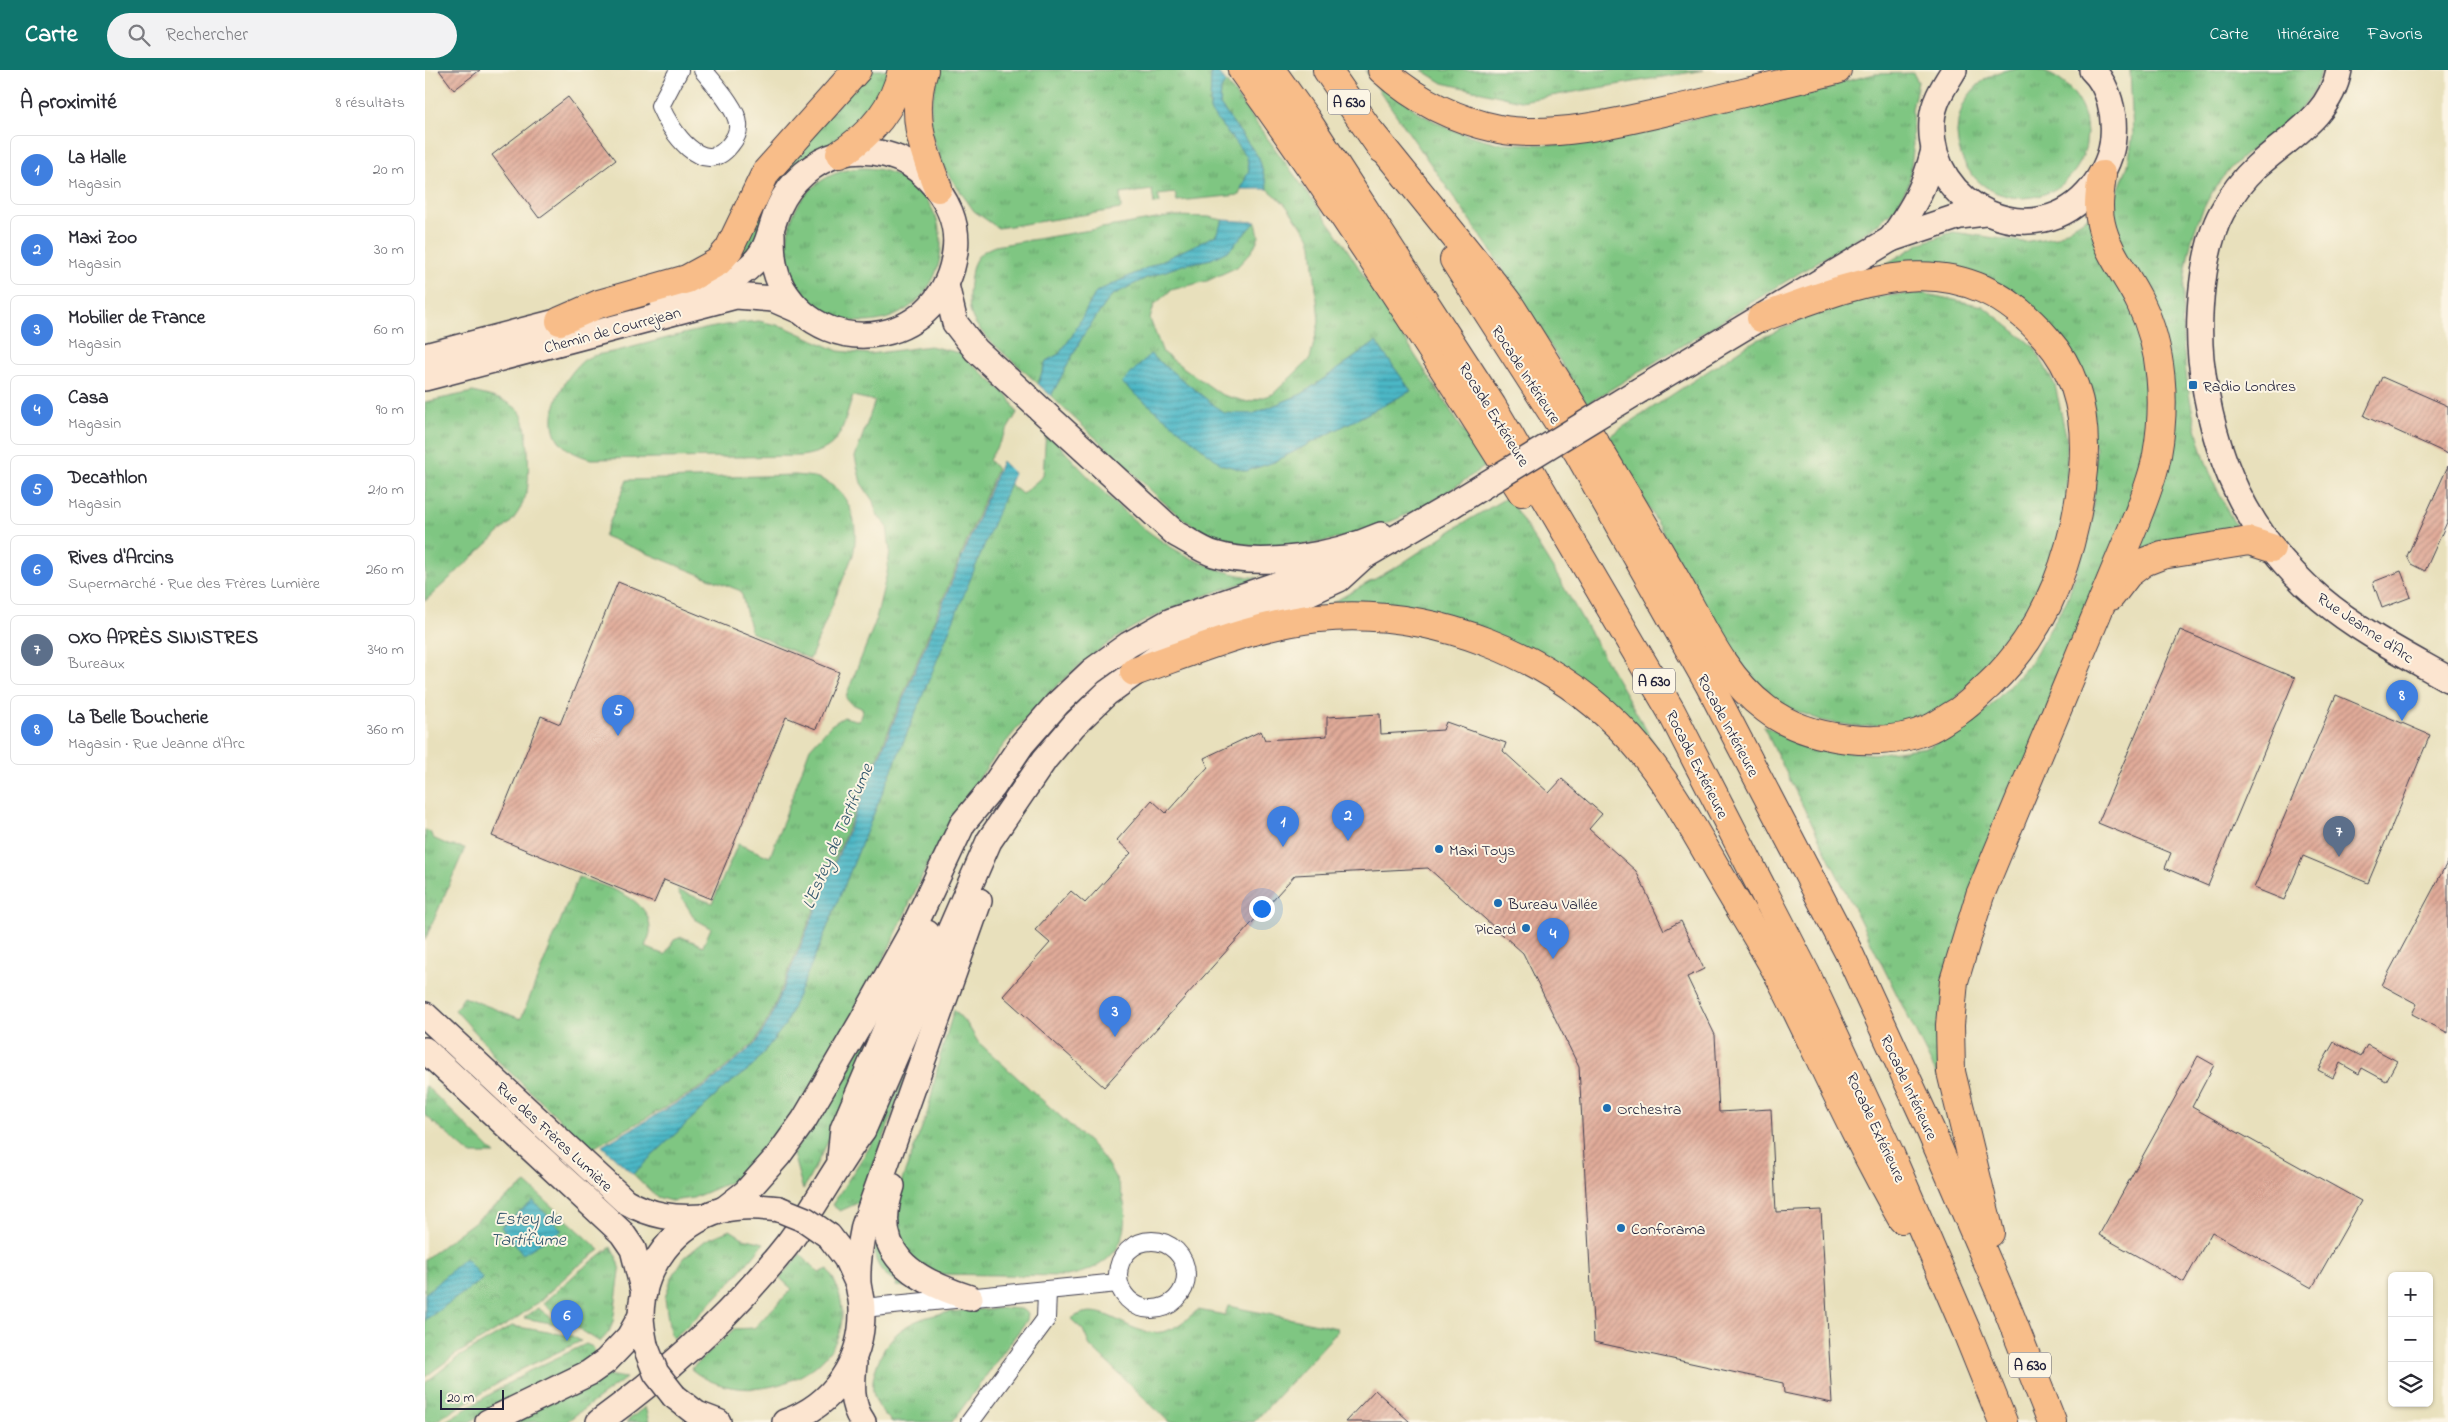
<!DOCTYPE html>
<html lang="fr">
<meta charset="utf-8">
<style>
body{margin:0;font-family:"Indie Flower",sans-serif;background:#f2f2f3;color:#2b2b33}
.controls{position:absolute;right:15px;bottom:15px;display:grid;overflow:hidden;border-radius:8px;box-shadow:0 1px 4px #0004}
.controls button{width:45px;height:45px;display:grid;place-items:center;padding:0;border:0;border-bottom:1px solid #e1e1e2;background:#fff;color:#2b2b33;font:25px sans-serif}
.scale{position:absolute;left:15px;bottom:12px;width:64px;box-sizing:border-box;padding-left:5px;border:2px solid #22223b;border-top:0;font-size:14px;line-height:18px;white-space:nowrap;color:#22223b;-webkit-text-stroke:4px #fcf5e5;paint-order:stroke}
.you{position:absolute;left:836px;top:838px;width:18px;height:18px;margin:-12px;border:4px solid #fff;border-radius:50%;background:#1a73e8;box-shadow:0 0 0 8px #1a73e833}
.badge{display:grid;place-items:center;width:32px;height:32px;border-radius:50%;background:#0f766e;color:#fff;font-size:16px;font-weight:700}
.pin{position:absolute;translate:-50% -41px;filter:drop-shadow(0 1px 2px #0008)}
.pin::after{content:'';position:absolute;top:26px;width:18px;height:15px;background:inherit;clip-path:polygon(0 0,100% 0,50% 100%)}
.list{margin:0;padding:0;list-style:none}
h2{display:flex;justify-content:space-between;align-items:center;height:65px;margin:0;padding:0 20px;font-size:21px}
h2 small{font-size:16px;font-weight:400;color:#7c7c81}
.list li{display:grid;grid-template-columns:32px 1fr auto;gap:15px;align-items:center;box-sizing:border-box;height:70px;margin:0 10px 10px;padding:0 10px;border:1px solid #e1e1e2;border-radius:8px}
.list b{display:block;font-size:19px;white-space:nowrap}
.list p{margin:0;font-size:16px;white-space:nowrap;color:#7c7c81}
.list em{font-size:16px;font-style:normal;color:#7c7c81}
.icon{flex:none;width:28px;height:28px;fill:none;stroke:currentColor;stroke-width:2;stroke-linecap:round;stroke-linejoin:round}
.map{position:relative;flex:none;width:2023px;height:1352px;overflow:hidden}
header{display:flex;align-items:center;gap:30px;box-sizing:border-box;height:70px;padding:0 25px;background:#0f766e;color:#fff}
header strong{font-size:24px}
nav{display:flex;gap:28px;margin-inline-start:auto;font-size:18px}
.search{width:350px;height:45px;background:#f2f2f3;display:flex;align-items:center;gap:12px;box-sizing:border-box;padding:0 18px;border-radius:28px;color:#7c7c81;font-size:19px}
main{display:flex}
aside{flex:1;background:#fff}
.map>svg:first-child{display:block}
.grass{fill:url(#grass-tufts);stroke:#50745e;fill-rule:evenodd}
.park{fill:url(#park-crowns);stroke:#50745e}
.water{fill:url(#water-rules);stroke:#366c80}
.building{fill:url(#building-hatch)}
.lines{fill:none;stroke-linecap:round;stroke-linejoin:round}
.street-casing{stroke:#403e4e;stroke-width:20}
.secondary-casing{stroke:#403e4e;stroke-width:28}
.highway-casing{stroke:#403e4e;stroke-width:30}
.street{stroke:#fff;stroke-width:18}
.secondary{stroke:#fce5d0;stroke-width:25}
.highway{stroke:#f8bd89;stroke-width:28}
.secondary-bridge-casing{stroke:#403e4e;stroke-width:28;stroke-linecap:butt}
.secondary-bridge{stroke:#fce5d0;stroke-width:25}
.poi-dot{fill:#1f6fb2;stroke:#fcf5e5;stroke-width:2}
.labels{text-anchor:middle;stroke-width:4;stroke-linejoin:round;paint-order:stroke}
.shield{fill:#fcf5e5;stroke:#63616e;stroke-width:1}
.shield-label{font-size:15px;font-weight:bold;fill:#22223b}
.street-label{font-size:16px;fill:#22223b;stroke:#fcf5e5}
.poi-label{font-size:16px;fill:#22223b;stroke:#fcf5e5;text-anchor:start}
.water-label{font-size:18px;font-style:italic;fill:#30566c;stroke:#fcf5e5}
</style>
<header>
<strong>Carte</strong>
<div class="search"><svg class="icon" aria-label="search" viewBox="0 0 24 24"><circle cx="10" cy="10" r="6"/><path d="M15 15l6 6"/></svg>Rechercher</div>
<nav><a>Carte</a><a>Itinéraire</a><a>Favoris</a></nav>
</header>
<main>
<aside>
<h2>À proximité<small>8 résultats</small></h2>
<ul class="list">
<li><span class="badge" style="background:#3f7fe0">1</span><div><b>La Halle</b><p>Magasin</p></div><em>20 m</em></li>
<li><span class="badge" style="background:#3f7fe0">2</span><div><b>Maxi Zoo</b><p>Magasin</p></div><em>30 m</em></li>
<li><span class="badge" style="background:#3f7fe0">3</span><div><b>Mobilier de France</b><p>Magasin</p></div><em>60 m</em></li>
<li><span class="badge" style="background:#3f7fe0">4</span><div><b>Casa</b><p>Magasin</p></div><em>90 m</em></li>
<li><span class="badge" style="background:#3f7fe0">5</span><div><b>Decathlon</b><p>Magasin</p></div><em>210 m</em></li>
<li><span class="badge" style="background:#3f7fe0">6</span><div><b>Rives d'Arcins</b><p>Supermarché · Rue des Frères Lumière</p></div><em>260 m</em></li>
<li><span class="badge" style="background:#5c6f8a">7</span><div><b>OXO APRÈS SINISTRES</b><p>Bureaux</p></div><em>340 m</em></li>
<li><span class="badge" style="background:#3f7fe0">8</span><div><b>La Belle Boucherie</b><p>Magasin · Rue Jeanne d'Arc</p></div><em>360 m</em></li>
</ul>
</aside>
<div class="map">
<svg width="2023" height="1352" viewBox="0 0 2023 1352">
<defs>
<pattern id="grass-tufts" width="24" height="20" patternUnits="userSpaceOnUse" patternTransform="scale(1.25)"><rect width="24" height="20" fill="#7fc682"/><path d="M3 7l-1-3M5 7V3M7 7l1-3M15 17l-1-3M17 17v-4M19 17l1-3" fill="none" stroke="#68a06c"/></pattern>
<pattern id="park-crowns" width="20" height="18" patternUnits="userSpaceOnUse" patternTransform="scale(1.25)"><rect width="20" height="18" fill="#7fc682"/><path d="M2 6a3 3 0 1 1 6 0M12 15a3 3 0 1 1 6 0" fill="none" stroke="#68a06c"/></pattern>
<pattern id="water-rules" width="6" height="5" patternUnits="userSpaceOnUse" patternTransform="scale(1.25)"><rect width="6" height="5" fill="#4bb7c6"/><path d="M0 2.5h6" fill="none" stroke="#3e94a2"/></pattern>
<pattern id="building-hatch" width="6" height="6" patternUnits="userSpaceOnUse" patternTransform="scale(1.25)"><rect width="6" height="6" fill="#e1ab99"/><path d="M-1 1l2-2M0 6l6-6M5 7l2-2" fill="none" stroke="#b68b7e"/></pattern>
</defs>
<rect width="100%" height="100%" fill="#fcf5e5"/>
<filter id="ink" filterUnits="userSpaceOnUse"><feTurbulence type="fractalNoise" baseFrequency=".02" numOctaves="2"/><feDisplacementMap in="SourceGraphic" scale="10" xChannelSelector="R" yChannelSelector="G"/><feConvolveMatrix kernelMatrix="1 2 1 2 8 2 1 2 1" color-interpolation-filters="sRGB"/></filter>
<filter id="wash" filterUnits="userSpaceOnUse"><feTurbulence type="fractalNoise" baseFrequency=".0096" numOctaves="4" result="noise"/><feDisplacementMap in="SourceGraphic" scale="20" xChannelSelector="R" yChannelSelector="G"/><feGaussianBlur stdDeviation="1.12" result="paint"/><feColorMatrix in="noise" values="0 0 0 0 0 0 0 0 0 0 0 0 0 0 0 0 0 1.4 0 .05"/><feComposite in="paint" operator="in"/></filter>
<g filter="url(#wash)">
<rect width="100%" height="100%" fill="#e8e0bc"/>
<g class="grass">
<circle cx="1597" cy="63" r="65"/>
<path d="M445,0H469L450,48L352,117L341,134L331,177L322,190L315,180L359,95Z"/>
<path d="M514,0H786L785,41L822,87L824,100L814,125L752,131L750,123L733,125L735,133L729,134L727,120L695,124L696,139L573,158L549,141L520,100L506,63V36Z"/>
<path d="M940,0L994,43L1026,60L1072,73L1136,75L1218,61L1450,4L1488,3L1493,12L1487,39L1488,80L1484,113L1471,138L1449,157L1162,334L1062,175Z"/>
<path d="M997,0H1279L1096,31L1018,13Z"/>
<path d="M1705,0H1897C1893,9 1890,19 1884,28C1864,58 1827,74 1803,101C1741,171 1753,294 1776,377C1785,408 1800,436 1815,464L1704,492L1745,337L1685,161L1690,129L1703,95L1708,64Z"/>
<path d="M801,12L909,159L1061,396C1039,410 1017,427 994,439C931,469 833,498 769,456C747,442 728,422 709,404C682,377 653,353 626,326L659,264L686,226L721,208L757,195L786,189L804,180L831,152L834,167L827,181L812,197L782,211L746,220L729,235L725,249L738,283L797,325L823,332L848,324L885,289L894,252L887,175L884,166L859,133L843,119L834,88L795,35L796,19ZM951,272L986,321L849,392L821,401L725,284L799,344H828L877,324Z"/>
<circle cx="439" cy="175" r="77"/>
<path d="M1666,145L1724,277L1722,395L1518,923L1513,1007L1338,656L1395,679L1448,684L1504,677L1556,646L1604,595L1642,530L1667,457L1671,378L1599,232L1437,208L1496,173L1528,162L1598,172L1631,167Z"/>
<path d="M749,146L784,147L798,150L791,165L671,222L647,266L634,284L621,291L613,314C597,298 557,268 548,249C542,237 544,218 546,206C548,189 554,182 570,176Z"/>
<path d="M1496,223L1558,236L1609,277L1630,315L1642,370V430L1630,483L1605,540L1571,591L1525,633L1489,652L1435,657L1398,651L1356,635L1329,613L1305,579L1183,367L1324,274L1382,247L1442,227Z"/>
<path d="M334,251L360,257L413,281L445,284L505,276L535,283L584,327L592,343L564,390L572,399L345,946L330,972L280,1015L166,1079L70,988L61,974L30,940L39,927L96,949L153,807C177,816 225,826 225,859C226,865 221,872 220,877L240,885L249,870L257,867L278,876L286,858L270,849L252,820L287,833L313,774L345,787L385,678L406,655L419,647L434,651L438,639L425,633L421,628L423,621L450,553L462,503L465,480L462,456L452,445L448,431L436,413L430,387L450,331L428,326C416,360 417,380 376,386L166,389C148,384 129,375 128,353C126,332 143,303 159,290C167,284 186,283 196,280C241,269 287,254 334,251Z"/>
<path d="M48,322C62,326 83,329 94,341C104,350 105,407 102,421C99,433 94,442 86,452L0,531V332Z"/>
<path d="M621,361C681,426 740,497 833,508C785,524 734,539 691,568C607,625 546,710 500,800C484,833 471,866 454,898C422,956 387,1014 353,1071H347L310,1110L268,1128L246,1131L232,1127L208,1104L301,1016L327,997L394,877L584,413L597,424L618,406Z"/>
<path d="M370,405C377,406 386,406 393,408C426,420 435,454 428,485L385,589L326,562L316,521L179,466L202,410Z"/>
<path d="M1083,427L1130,502L1260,727L1119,592L891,542L973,496L1035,455Z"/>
<path d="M0,760L5,762L8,768L23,775L40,778L0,870Z"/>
<path d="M465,930L420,1039L378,1120L368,1084Z"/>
<path d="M529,940L543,955L553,972L668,1076C712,1123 719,1194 641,1206L508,1204L493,1195L472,1165L474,1118L503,1041L515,986Z"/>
<path d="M488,989L435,1132L415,1141L407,1135L444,1078Z"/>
<path d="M0,1015L70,1084H45L0,1045Z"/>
<path d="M305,1160L318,1168L339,1173C311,1208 282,1238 249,1268L245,1264L240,1228L246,1209L259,1188L281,1170Z"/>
<path d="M451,1162L497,1218L471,1216L472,1212C449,1200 447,1184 451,1162Z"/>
<path d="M186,1177L191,1186L195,1201L188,1252L184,1262L175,1272L132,1245L118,1233L153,1202Z"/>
<path d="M375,1184L394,1203L403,1199C460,1291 330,1352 266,1299L309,1259L329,1258L367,1219L355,1208Z"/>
<path d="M803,1236L912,1258L911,1263L829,1352H744L665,1276L658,1260L646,1249C679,1226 701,1268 737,1262C752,1259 761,1249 773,1240L800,1245Z"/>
<path d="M113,1238L136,1255L99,1248Z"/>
<path d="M581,1238L596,1239L603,1243L602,1250L527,1352H467C450,1336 443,1321 451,1298C470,1237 529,1242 581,1238Z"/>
<path d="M87,1256L147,1266L156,1271L95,1300L9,1352H0V1313L32,1288Z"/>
<path d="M161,1274L168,1277L172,1288L44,1352H19L104,1301Z"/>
<path d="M176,1304L201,1308L141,1352H81Z"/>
<path d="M220,1337L224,1352H201Z"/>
</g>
<path class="park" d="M101,1113L175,1180L149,1199L111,1234L86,1252L30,1285L0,1307V1189Z"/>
<g class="water">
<path d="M786,0H791L801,12L796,19L795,35L834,88L843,119H816L824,100L822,87L785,41Z"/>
<path d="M798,150L831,152L804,180L786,189L757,195L721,208L686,226L659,264L626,326L613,314L621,291L634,284L647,266L671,222L791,165Z"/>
<path d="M951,272L986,321L849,392L821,401L796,394L697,313L725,284L799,343L828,344L877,324Z"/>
<path d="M577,391L589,403L394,877L360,955L327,997L301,1016L208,1104L177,1076L281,1016L331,973L346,947Z"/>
<path d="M108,1131L137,1160L98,1184L76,1157Z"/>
<path d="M40,1188L58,1209L0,1250V1224Z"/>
</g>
<g id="blocks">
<g class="building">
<path d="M14,0H55L29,20Z"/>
<path d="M143,27L191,90L114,148L67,85Z"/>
<path d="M1957,307L2023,336V384L1939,346Z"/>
<path d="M2023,396V450L2000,501L1986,494L1982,486Z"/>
<path d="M1976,501L1986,527L1957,538L1948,512Z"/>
<path d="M193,512L414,602L391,659L361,647L286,829L239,810L229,833L67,766L116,646L135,654Z"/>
<path d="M1755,560L1870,608L1783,816L1740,798L1746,783L1673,753Z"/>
<path d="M1911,625L2005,665L1943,813L1878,786L1859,830L1829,818Z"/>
<path d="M955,644L956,664L1018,660L1021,652L1081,673L1078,681L1124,723L1137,709L1177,744L1164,759L1211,801L1239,860L1256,851L1279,899L1262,907L1290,965L1294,1042L1346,1039L1351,1142L1396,1140L1407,1333L1359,1323L1358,1313L1169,1272L1154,997L1098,883L1003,798L870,805L679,1017L578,926L625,873L610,860L646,821L660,833L706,783L692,770L727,730L741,743L783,697L779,688L836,661L840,670L902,666V647Z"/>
<path d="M2023,791V963L1987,944L1992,934L1957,915Z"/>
<path d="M1909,972L1936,986L1942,975L1972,991L1961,1011L1937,998L1934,1004L1915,993L1908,1008L1893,1000Z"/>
<path d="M1773,986L1789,995L1767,1037L1936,1131L1887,1218L1787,1162L1759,1212L1674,1165Z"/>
<path d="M950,1320L985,1352H920Z"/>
</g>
</g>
</g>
<g filter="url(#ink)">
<use href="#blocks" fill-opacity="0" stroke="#403e4e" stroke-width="1"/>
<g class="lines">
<g class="street-casing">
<g id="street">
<path d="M254,0L235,36C245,60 278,110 305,75C310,69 314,62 313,54C312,38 288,13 278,0"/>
<circle cx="727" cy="1205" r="34"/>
<path d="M438,1238L693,1213"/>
<path d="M545,1352L621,1249L622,1221"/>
</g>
</g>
<g class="secondary-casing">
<g id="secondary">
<path d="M1529,0C1519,16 1508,32 1507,51C1501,138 1612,188 1667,118C1679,102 1687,86 1688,67C1690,44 1684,16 1667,0"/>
<path d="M1914,0C1905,47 1864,67 1831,97C1817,110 1806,125 1797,142C1777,178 1772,249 1776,289C1787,386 1821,465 1896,529C1934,561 1981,585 2023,609"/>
<path d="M1466,169C1489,136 1499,119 1509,80"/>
<path d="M521,215L530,253L551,280L751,464C763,470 776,480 789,484C838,499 910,485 956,465"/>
<path d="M237,229C265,222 299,218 322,199C346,179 343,162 354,137C365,112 389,91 415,84C445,76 481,86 502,108C522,128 534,154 530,182C519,272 405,296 358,219C348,202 347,183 347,164"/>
<path d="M0,286L135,251L154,248"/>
<path d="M0,308L311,226L348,229L373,240"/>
<path d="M1215,320L1466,169L1535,146L1560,143"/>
<path d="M0,945L200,1131C226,1146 249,1149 278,1147"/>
<path d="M0,980L197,1163L208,1179L219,1223"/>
<path d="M415,1088L418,1059L502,863"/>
<path d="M467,1116C443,1184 488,1210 545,1228"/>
<path d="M298,1140L320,1123L353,1086L379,1050L437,951L486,863L538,753L568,717L597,674L632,634L667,601L703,575L746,551L914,493"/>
<path d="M404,1166L421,1188L432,1212"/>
<path d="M220,1275C218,1265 216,1255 216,1245C217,1196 250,1154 297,1140C316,1135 335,1137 354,1139"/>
<path d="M429,1293C427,1314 425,1334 438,1352"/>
<path d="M249,1326L272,1344L293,1352"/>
<path d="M63,1352L164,1303L181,1291L204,1267L216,1246"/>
<path d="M174,1352C243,1302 309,1242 362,1175C390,1138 410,1097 438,1060L564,771L620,689L649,655L682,623L756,570L818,545L870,529L914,509L938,487L1027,435"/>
<path d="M360,1352C409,1335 438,1291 437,1240C437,1231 434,1222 433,1213C432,1193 435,1175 439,1156L554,831"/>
</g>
</g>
<g class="highway-casing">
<g id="highway">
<path d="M499,0C485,44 497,77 513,118"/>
<path d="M817,0C916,137 1007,279 1097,422"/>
<path d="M846,0L881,49L1067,336L1246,641L1381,904L1465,1084L1541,1260L1578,1352"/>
<path d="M902,0L957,79"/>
<path d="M957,0C990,30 1030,50 1074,59C1131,70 1208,49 1265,36C1314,24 1363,12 1412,0"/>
<path d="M947,64C978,102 1009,141 1040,179C1055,198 1072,217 1086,237C1140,323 1193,410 1244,498C1273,546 1295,605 1341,639C1383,671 1459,680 1506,658C1516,653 1525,646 1534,641C1546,633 1555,623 1565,614C1624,558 1651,478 1658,400C1662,353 1654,305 1622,269C1536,169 1442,209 1336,248"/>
<path d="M415,84C447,63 469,38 477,0"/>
<path d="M1029,190L1154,384L1284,614L1423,881L1504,1057L1582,1238L1627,1352"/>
<path d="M135,251L174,234L262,209L293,192L304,179L341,102L432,0"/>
<path d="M1686,526L1703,504L1719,492L1737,485L1824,471L1846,478"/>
<path d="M709,602C769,581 829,555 893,548C1006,537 1128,584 1205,668C1241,708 1268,758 1295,805C1317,843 1341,880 1361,919C1399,996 1434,1074 1477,1149"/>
<path d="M1565,1163L1526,1002L1525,955L1529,911L1555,825L1711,450C1719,429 1728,408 1732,385C1741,334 1738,279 1715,232C1703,207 1682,182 1676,154C1672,138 1675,121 1677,105"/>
</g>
</g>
<use href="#street" class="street"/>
<use href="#secondary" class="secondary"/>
<use href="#highway" class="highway"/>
<g class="secondary-bridge-casing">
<g id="secondary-bridge">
<path d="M1027,435L1215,320"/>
<path d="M354,1139L381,1150L404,1166"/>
<path d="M220,1275L231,1303L249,1326"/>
</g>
</g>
<use href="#secondary-bridge" class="secondary-bridge"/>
</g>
</g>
<g class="poi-dot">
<rect x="1763" y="310" width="10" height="10" rx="2.5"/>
<circle cx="1014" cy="779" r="5"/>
<circle cx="1073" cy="833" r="5"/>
<circle cx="1101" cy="858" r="5"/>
<circle cx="1182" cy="1038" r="5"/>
<circle cx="1196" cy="1158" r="5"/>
</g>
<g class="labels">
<g class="shield">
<rect x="903" y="19.5" width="42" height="25" rx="4"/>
<rect x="1208" y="598.5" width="42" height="25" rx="4"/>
<rect x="1584" y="1282.5" width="42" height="25" rx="4"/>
</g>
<g class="shield-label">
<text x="924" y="37">A 630</text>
<text x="1229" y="616">A 630</text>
<text x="1605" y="1300">A 630</text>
</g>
<g class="street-label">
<text transform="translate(187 259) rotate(-15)" y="6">Chemin de Courrejean</text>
<text transform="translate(1102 304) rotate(57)" y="6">Rocade Intérieure</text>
<text transform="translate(1070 344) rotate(58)" y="6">Rocade Extérieure</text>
<text transform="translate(1941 557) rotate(34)" y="6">Rue Jeanne d'Arc</text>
<text transform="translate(1304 655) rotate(62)" y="6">Rocade Intérieure</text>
<text transform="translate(1273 694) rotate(63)" y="6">Rocade Extérieure</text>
<text transform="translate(1485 1017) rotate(65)" y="6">Rocade Intérieure</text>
<text transform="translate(1452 1057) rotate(65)" y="6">Rocade Extérieure</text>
<text transform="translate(130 1066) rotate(43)" y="6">Rue des Frères Lumière</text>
</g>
<g class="poi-label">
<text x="1778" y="321">Radio Londres</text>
<text x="1024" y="785">Maxi Toys</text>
<text x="1083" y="839">Bureau Vallée</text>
<text x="1091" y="864" text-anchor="end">Picard</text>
<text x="1192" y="1044">Orchestra</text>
<text x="1206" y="1164">Conforama</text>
</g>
<g class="water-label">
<text transform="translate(412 766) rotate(-67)" y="6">L'Estey de Tartifume</text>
<text x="103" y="1154">Estey de<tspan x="103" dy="21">Tartifume</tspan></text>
</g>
</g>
</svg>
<div class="controls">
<button>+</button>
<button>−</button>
<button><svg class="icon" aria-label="layers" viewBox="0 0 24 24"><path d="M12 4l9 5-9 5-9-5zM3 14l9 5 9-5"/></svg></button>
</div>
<div class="scale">20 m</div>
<div class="you"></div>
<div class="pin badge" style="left:858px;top:777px;background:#3f7fe0">1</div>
<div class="pin badge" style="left:923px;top:771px;background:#3f7fe0">2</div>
<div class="pin badge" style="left:690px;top:967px;background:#3f7fe0">3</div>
<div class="pin badge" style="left:1128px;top:889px;background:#3f7fe0">4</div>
<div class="pin badge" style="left:193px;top:666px;background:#3f7fe0">5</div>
<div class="pin badge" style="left:142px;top:1271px;background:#3f7fe0">6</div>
<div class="pin badge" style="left:1914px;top:787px;background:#5c6f8a">7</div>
<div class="pin badge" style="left:1977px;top:651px;background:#3f7fe0">8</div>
</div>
</main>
